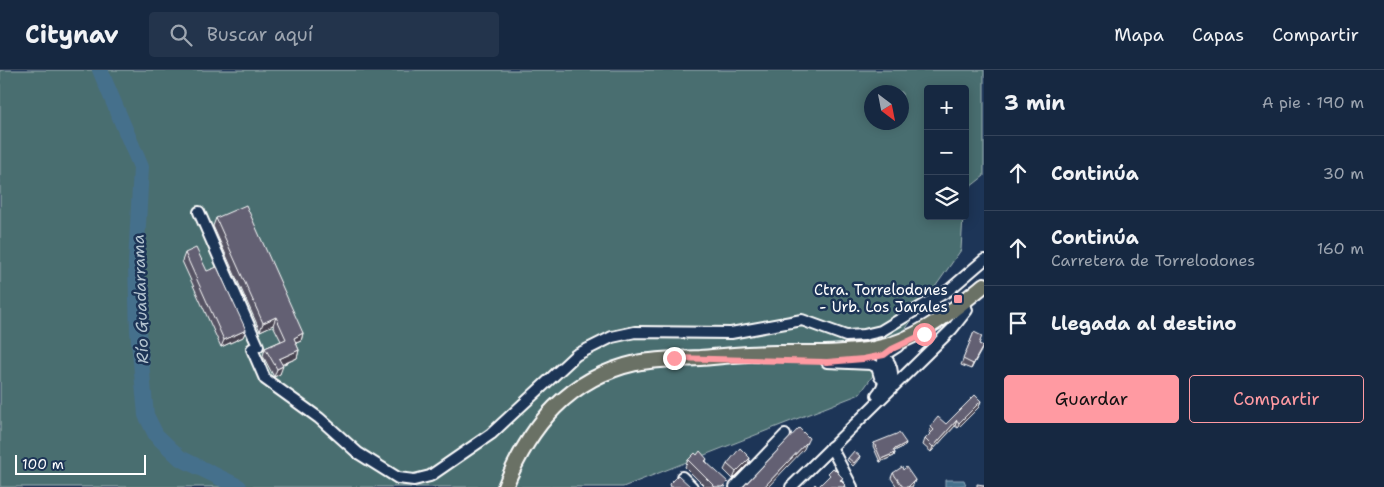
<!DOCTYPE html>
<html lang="es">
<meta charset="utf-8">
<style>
body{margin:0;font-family:"Shantell Sans",sans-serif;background:#23344c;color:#f1f3f6}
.controls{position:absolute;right:15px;top:15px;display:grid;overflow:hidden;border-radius:5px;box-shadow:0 2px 12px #0003}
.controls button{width:45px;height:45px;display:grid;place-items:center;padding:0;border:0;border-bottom:1px solid #35445a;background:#162841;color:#f1f3f6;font:25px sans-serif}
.compass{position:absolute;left:864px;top:15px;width:45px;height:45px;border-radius:50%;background:#162841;box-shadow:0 2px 12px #0003;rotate:148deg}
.scale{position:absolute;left:15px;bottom:12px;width:131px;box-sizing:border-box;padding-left:5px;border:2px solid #fff;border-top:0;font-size:14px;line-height:18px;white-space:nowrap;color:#fff;-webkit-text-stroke:4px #1d3557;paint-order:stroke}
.stop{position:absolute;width:15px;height:15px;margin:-11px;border:4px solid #ff9aa2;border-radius:50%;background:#fff}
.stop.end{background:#ff9aa2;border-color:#fff;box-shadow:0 1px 5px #0008}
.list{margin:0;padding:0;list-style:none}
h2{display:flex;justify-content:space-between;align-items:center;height:65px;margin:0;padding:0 20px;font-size:21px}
h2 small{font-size:16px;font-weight:400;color:#9ea6b1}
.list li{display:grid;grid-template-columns:32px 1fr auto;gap:15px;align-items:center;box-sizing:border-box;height:75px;padding:0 20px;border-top:1px solid #35445a}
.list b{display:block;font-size:19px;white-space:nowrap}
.list p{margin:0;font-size:16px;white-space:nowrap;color:#9ea6b1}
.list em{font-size:16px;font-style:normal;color:#9ea6b1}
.actions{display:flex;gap:10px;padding:15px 20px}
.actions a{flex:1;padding:11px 0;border:1px solid #ff9aa2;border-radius:5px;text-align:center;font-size:18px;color:#ff9aa2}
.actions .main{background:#ff9aa2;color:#111}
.icon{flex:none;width:28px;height:28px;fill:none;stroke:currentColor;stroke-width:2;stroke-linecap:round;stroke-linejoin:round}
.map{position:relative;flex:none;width:984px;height:417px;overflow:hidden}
header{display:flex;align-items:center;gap:30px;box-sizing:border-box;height:70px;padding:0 25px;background:#162841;border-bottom:1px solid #35445a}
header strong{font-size:24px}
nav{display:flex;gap:28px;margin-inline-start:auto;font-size:18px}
.search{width:350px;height:45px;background:#23344c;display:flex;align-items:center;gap:12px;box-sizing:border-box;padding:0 18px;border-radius:5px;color:#9ea6b1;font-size:19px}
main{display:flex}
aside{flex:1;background:#162841}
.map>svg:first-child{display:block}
.green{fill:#4a6e70;stroke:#a4b6b8;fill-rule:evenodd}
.water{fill:#456f8c;stroke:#8fa9ba}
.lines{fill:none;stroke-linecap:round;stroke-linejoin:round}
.river{stroke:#456f8c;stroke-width:16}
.minor-casing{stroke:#fff;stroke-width:14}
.major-casing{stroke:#fff;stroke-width:18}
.minor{stroke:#1d3557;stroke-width:10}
.major{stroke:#6b7165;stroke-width:14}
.wall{fill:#565363;stroke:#fff}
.shaded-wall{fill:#464350;stroke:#fff}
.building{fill:#646073;stroke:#fff}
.route{stroke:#ff9aa2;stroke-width:6}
.poi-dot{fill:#ff9aa2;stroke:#1d3557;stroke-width:2}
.labels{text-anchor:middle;stroke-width:5;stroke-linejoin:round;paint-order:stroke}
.poi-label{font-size:15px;fill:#fff;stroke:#1d3557;text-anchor:end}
.water-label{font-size:16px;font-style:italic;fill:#b5c5d1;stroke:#1d3557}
</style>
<header>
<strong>Citynav</strong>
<div class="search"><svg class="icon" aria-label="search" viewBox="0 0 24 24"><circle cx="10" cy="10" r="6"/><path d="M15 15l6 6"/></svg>Buscar aquí</div>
<nav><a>Mapa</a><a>Capas</a><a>Compartir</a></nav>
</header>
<main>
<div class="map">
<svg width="984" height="417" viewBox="0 0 984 417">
<rect width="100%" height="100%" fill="#1d3557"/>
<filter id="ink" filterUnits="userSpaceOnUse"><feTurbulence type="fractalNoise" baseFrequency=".02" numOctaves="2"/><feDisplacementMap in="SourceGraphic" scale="10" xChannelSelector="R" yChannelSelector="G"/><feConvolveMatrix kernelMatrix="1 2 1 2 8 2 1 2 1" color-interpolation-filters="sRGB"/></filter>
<g filter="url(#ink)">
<path class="green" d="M0,0H984V106L965,121V19H928V146H963L961,180L860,324L623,417H0ZM872,22H902V52H872Z"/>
<path class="water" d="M945,410H964L966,415L945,417Z"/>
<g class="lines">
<path class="river" d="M100,0L141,97L136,194L138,261L146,345L156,365L180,388L239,417"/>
<g class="minor-casing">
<g id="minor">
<path d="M199,142L258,276L252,279L265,309L319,348L358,383L398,408L414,410L430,406L491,364L576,285L612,267L635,262L731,263L802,250L846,266L864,265L881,261L949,220L984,190"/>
<path d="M880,284C893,290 893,305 892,318"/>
<path d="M827,292L871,294L877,297L880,307"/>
<path d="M877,325C891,308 879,303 884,285L898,276"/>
<path d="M831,377L852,417"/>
<path d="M682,407L692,417"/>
<path d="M735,417L785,365"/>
<path d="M791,417L952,259L967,240"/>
</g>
</g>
<g class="major-casing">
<path id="major" d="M505,417C530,355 569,308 636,293C657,289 679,289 700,288C725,286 751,283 776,283C808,283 842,284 874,279C917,271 951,242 984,215"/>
</g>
<use href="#minor" class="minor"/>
<use href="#major" class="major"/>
</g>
<g class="wall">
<path d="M216,148L303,263L301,271L296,273L299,280L297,288L282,295L280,304L274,307L263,286L265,278L281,271L273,255L260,261L213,156Z"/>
<path d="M185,183L207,201L246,260L243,267L221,277L182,191Z"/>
<path d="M974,262L979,274L983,276L971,299L961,295Z"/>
<path d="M979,337L958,358L955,356L931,382L923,375L925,369L930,364L929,363L931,357L946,354Z"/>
<path d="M874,373L905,376L894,381L895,383L894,386L880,392L873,376Z"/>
<path d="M697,385L707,389L706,391L726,417H705L685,397L688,390Z"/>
<path d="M860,386L859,389L853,396L847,390L848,388Z"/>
<path d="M750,388L748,394L733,409L724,400L727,394Z"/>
<path d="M903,400L915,410L912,417H897L891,408L893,403Z"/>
</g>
<g class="shaded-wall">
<path d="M276,247L273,255L260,261L263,253Z"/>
<path d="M246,260L243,267L221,277L224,270Z"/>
<path d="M303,263L301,271L291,275L294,268Z"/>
<path d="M983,276L981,281L971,299L973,294Z"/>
<path d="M299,280L297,288L276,297L279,289Z"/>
<path d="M283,296L280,304L274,307L277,299Z"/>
<path d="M981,331L979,337L958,358L959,353Z"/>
<path d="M957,350L955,356L931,382L933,377Z"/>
<path d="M807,372L804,379L768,417H764Z"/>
<path d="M906,373L905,376L892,382L893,380Z"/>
<path d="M895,383L894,386L880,392L881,389Z"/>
<path d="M750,388L748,394L733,409L736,402Z"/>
<path d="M915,410L912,417H908Z"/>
</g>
<g class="building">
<path d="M246,135L303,263L294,268L299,280L279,289L283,296L277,299L265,278L286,269L276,247L263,253L216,148Z"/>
<path d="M196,178L207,201L217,197L246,260L224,270L185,183Z"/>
<path d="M974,262L982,266L979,274L983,276L973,294L963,289Z"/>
<path d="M975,325L981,331L959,353L957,350L933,377L925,369L934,360L931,357L933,353L938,347L946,354Z"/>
<path d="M799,358L809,368L807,372L764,417H743Z"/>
<path d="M899,363L906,373L893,380L895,383L881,389L874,373Z"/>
<path d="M740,378L750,388L736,402L727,394Z"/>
<path d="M700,381L707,389L705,391L728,412L723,417H715L688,390L695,383L697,385Z"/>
<path d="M854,381L860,386L854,393L848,388Z"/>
<path d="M902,397L903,400L906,397L915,410L908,417H903L893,403Z"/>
<path d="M833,398L843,408L840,410L845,415L843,417H813L815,414L818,417L830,405L828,403Z"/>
<path d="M678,405L691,417H670L669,414Z"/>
<path d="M977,414L984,415V417H977Z"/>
</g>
</g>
<g class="lines" filter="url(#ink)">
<path class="route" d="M674,288L827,292L863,289L884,285L892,279L924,264"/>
</g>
<rect class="poi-dot" x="953" y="224" width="10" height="10" rx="2.5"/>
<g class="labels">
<g class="poi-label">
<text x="948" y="225">Ctra. Torrelodones<tspan x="948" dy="17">- Urb. Los Jarales</tspan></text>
</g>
<g class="water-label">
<text transform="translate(140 229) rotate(-92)" y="6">Río Guadarrama</text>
</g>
</g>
</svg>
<div class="controls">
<button>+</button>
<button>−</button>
<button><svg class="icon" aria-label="layers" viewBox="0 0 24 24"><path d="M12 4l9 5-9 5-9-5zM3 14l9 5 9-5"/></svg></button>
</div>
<svg class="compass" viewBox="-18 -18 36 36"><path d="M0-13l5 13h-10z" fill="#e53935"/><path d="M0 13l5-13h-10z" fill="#9ea6b1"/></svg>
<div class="scale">100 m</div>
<div class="stop" style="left:924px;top:264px"></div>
<div class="stop end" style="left:674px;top:288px"></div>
</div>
<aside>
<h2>3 min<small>A pie · 190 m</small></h2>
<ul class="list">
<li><svg class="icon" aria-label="ahead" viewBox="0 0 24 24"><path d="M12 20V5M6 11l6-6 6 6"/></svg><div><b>Continúa</b></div><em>30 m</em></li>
<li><svg class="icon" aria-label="ahead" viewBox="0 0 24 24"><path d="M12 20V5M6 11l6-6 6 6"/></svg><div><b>Continúa</b><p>Carretera de Torrelodones</p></div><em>160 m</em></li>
<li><svg class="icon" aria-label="arrive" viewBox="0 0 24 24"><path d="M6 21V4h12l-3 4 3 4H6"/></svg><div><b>Llegada al destino</b></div></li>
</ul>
<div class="actions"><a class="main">Guardar</a><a>Compartir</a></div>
</aside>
</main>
